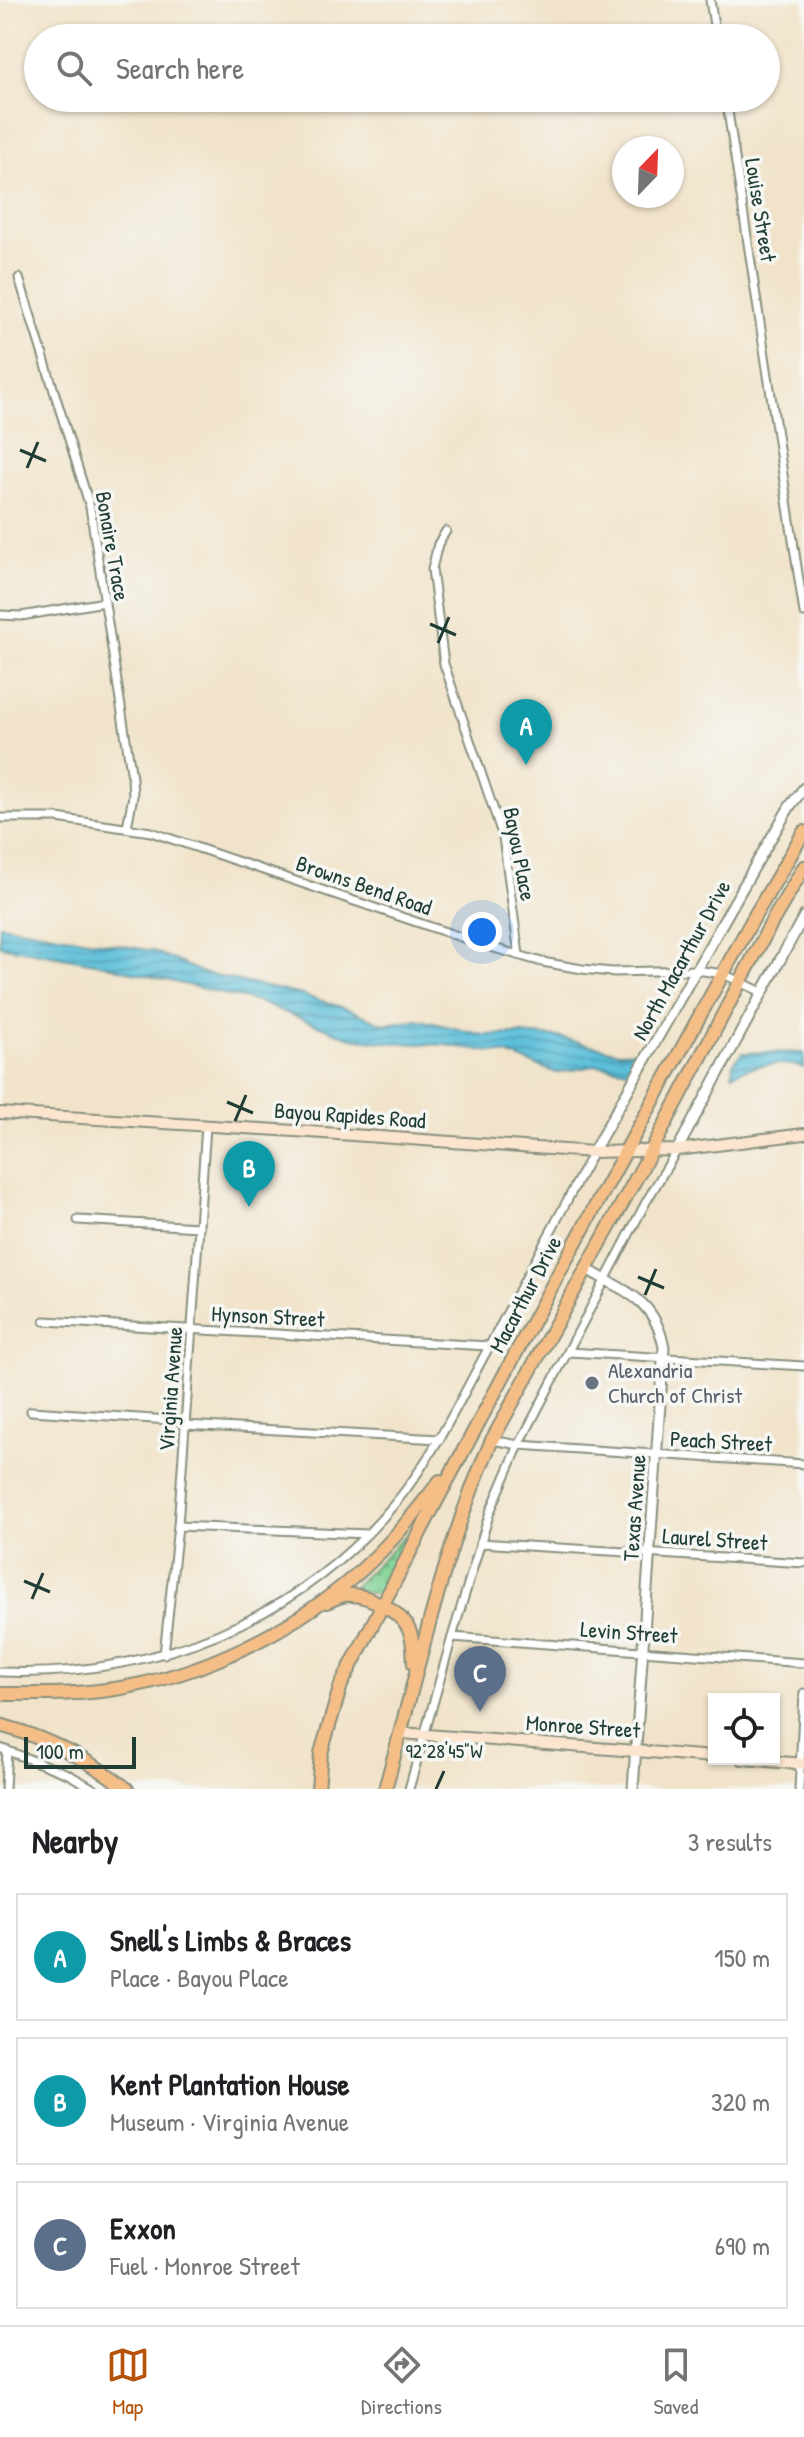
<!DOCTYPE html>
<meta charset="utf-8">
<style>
body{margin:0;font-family:"Patrick Hand",sans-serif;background:#f2f2f2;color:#202124}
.controls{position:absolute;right:24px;bottom:24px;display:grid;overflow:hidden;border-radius:0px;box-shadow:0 2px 6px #0004}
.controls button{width:72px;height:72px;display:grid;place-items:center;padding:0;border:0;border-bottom:2px solid #e0e0e0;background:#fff;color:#202124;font:40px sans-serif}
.compass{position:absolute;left:612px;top:136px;width:72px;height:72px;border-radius:50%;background:#fff;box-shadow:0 2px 6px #0004;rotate:23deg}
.scale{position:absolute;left:24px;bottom:20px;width:112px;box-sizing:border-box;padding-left:8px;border:4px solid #1f3d34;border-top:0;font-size:22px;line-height:28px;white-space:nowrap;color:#1f3d34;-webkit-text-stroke:6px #f6f6f2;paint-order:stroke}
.you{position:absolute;left:482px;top:932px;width:28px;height:28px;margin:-20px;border:6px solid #fff;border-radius:50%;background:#1a73e8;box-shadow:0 0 0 12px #1a73e833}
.badge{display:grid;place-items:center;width:52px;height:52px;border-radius:50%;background:#b45309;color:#fff;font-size:26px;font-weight:700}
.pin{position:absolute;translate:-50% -66px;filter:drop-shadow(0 2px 4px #0008)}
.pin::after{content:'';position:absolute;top:42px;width:28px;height:24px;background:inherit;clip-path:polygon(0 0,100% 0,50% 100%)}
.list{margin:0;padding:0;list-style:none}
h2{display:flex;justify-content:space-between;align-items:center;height:104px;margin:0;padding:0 32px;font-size:34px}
h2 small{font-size:26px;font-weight:400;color:#757577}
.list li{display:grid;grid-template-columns:52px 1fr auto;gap:24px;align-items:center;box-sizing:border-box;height:128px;margin:0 16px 16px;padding:0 16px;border:2px solid #e0e0e0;border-radius:0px}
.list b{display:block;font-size:30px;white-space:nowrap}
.list p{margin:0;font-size:26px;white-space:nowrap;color:#757577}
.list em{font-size:26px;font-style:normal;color:#757577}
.icon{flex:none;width:44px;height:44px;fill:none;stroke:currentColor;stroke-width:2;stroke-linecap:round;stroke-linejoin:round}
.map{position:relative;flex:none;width:804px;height:1789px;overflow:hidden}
.search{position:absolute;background:#fff;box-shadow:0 2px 6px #0004;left:24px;right:24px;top:24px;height:88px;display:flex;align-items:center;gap:20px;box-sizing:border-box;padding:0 28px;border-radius:44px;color:#757577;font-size:30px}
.sheet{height:536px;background:#fff}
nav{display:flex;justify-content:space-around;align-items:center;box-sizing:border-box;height:112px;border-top:2px solid #e0e0e0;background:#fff;font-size:22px;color:#757577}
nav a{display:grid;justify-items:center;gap:4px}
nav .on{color:#b45309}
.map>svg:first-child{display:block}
.grass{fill:url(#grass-dots);stroke:#508864;stroke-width:2}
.water{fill:url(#water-rules);stroke:#3e7e87;stroke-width:2}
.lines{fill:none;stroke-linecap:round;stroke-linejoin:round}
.minor-casing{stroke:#88907e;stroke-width:11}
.tertiary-casing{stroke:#88907e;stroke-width:13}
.secondary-casing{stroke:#88907e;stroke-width:14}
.trunk-casing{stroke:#88907e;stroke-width:16}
.minor{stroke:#fff;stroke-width:7}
.tertiary{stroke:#fff;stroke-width:9}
.secondary{stroke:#fbe5cf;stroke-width:10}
.trunk{stroke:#f6be87;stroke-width:12}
.ticks{fill:none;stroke:#1f3d34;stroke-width:3}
.worship-dot{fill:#6b7280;stroke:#f6f6f2;stroke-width:3}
.labels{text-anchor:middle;stroke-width:7;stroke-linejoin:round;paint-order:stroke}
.street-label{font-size:22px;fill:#1f3d34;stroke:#f6f6f2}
.worship-label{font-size:22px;fill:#5b616d;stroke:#f6f6f2;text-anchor:start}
.ticks-label{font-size:20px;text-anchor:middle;fill:#1f3d34;stroke:#f6f6f2;stroke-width:7;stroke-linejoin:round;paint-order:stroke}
</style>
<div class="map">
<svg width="804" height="1789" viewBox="0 0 804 1789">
<defs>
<pattern id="grass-dots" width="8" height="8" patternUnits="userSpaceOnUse" patternTransform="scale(2)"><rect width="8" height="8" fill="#81d394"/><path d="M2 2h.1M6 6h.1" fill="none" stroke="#69ac7a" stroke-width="1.8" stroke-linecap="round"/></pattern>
<pattern id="water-rules" width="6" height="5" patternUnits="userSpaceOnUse" patternTransform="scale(2)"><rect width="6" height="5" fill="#5cbfda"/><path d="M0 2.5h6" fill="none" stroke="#4b9cb2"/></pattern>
</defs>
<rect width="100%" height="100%" fill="#f6f6f2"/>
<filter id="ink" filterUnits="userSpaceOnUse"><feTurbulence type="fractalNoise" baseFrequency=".0125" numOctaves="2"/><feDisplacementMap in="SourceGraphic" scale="16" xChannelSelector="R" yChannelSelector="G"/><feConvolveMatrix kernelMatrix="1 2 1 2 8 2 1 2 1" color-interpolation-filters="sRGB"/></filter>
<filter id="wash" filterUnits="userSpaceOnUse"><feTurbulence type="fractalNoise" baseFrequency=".006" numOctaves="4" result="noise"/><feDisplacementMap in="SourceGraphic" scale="32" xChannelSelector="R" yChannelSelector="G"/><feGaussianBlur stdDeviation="1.8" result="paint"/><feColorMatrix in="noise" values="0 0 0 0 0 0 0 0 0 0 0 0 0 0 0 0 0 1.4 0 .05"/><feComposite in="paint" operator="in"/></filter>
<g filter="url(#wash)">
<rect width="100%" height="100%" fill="#f1e3c9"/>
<path class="grass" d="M415,1526L379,1595L351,1589Z"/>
<g class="water">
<path d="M0,925L153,951L203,973L302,995L348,1009L383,1024L421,1020L483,1035L520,1034L558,1037L619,1052L642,1051L634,1071L598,1065L557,1073L507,1054L445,1045L382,1042L351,1038L258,1002L95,963L0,946Z"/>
<path d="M773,1052L804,1053V1068C780,1060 755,1065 732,1074L733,1064L742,1053Z"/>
</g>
</g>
<g filter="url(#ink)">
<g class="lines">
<g class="minor-casing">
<g id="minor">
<path d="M710,0L716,38"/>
<path d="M726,98L804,613"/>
<path d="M19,278L90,507L132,778L133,796L127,827"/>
<path d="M446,531L438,544L432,569L444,664L503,837L519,955"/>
<path d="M0,615L21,616L105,602"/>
<path d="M0,818H57L151,832L487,946L542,962L582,969L612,972L697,970L723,974L762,992"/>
<path d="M78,1220L199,1227"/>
<path d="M45,1321L489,1346"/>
<path d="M569,1352L804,1366"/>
<path d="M31,1411L185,1421"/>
<path d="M185,1425L440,1439"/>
<path d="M492,1440L519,1445L804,1464"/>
<path d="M178,1526L367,1534"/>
<path d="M480,1543L804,1563"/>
<path d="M452,1637L804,1663"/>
<path d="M164,1654L178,1526L206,1126"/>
<path d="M0,1672C153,1678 299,1621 397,1501C435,1454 461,1398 490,1345C524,1281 559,1217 593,1152"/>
<path d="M0,1748L68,1774L94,1789"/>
<path d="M5,1789L7,1750"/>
<path d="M409,1789L452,1637L490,1512L519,1445L646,1202L677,1150"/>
<path d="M799,1789L804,1693"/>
</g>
</g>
<g class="tertiary-casing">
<g id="tertiary">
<path d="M677,1150L804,916"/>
<path d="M593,1152L756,864L790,806L804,788"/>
<path d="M585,1268C624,1292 654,1297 664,1347L633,1789"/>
</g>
</g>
<g class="secondary-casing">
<g id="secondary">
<path d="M0,1113L295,1131L593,1152L677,1150L804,1134"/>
<path d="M401,1733L714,1757"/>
<path d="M742,1759L804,1764"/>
</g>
</g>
<g class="trunk-casing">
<g id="trunk">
<path d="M327,1602C335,1598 343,1594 352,1595C370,1596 397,1610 407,1626C414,1638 413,1651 414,1664"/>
<path d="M0,1694C41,1694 81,1695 121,1688C203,1674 287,1633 350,1580C385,1551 413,1516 440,1481"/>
<path d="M0,1725C46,1738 89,1759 127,1789"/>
<path d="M318,1789L321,1753L341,1685L437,1500L567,1258L754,917L804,832"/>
<path d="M385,1789C418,1672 442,1552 492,1440L650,1153L773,920L804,867"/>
</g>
</g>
<use href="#minor" class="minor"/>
<use href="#tertiary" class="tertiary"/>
<use href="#secondary" class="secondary"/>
<use href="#trunk" class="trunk"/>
</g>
</g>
<path class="ticks" d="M20,450L46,461M27,468L38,442M430,624L456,635M438,643L449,617M227,1102L253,1113M235,1121L246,1095M638,1277L664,1288M645,1295L656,1269M24,1581L50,1592M32,1599L43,1573M436,1789L444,1771"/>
<circle class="worship-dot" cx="592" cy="1383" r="8"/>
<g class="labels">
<g class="street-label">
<text transform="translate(761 210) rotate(81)" y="8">Louise Street</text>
<text transform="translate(113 546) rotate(80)" y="8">Bonaire Trace</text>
<text transform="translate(520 854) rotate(79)" y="8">Bayou Place</text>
<text transform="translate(364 885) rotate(19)" y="8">Browns Bend Road</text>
<text transform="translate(681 960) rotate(-61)" y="8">North Macarthur Drive</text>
<text transform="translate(350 1115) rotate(4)" y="8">Bayou Rapides Road</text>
<text transform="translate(525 1294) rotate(-62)" y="8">Macarthur Drive</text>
<text transform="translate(268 1316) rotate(3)" y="8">Hynson Street</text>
<text transform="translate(170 1389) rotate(-86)" y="8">Virginia Avenue</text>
<text transform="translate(721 1441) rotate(3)" y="8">Peach Street</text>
<text transform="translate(634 1508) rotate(-86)" y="8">Texas Avenue</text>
<text transform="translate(715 1539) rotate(4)" y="8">Laurel Street</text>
<text transform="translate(629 1632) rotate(4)" y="8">Levin Street</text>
<text transform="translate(583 1726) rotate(4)" y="8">Monroe Street</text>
</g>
<g class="worship-label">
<text x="608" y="1378">Alexandria<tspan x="608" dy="25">Church of Christ</tspan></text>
</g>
</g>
<g class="ticks-label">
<text x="444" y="1758">92°28'45"W</text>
</g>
</svg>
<div class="controls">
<button><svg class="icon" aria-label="locate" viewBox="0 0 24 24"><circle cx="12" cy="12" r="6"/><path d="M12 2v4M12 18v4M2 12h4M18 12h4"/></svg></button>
</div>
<svg class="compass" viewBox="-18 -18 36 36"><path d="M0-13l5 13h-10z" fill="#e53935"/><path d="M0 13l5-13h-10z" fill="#757577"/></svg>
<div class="scale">100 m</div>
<div class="you"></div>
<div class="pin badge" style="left:526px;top:765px;background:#0f9aa8">A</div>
<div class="pin badge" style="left:249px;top:1207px;background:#0f9aa8">B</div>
<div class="pin badge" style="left:480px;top:1712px;background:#5c6f8a">C</div>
<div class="search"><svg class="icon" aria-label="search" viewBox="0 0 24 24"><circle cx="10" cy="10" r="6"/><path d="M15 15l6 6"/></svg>Search here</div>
</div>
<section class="sheet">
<h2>Nearby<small>3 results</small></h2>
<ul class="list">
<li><span class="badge" style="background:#0f9aa8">A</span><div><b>Snell's Limbs &amp; Braces</b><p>Place · Bayou Place</p></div><em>150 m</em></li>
<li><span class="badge" style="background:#0f9aa8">B</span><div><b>Kent Plantation House</b><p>Museum · Virginia Avenue</p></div><em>320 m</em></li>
<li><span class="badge" style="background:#5c6f8a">C</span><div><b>Exxon</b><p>Fuel · Monroe Street</p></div><em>690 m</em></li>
</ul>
</section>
<nav>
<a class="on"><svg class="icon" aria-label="map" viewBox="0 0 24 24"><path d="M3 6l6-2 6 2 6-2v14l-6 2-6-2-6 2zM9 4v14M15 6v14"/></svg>Map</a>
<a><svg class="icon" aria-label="directions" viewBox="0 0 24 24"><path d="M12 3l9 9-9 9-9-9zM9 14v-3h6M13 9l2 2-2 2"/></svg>Directions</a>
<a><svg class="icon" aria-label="saved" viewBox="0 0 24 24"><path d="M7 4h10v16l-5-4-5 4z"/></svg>Saved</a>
</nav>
